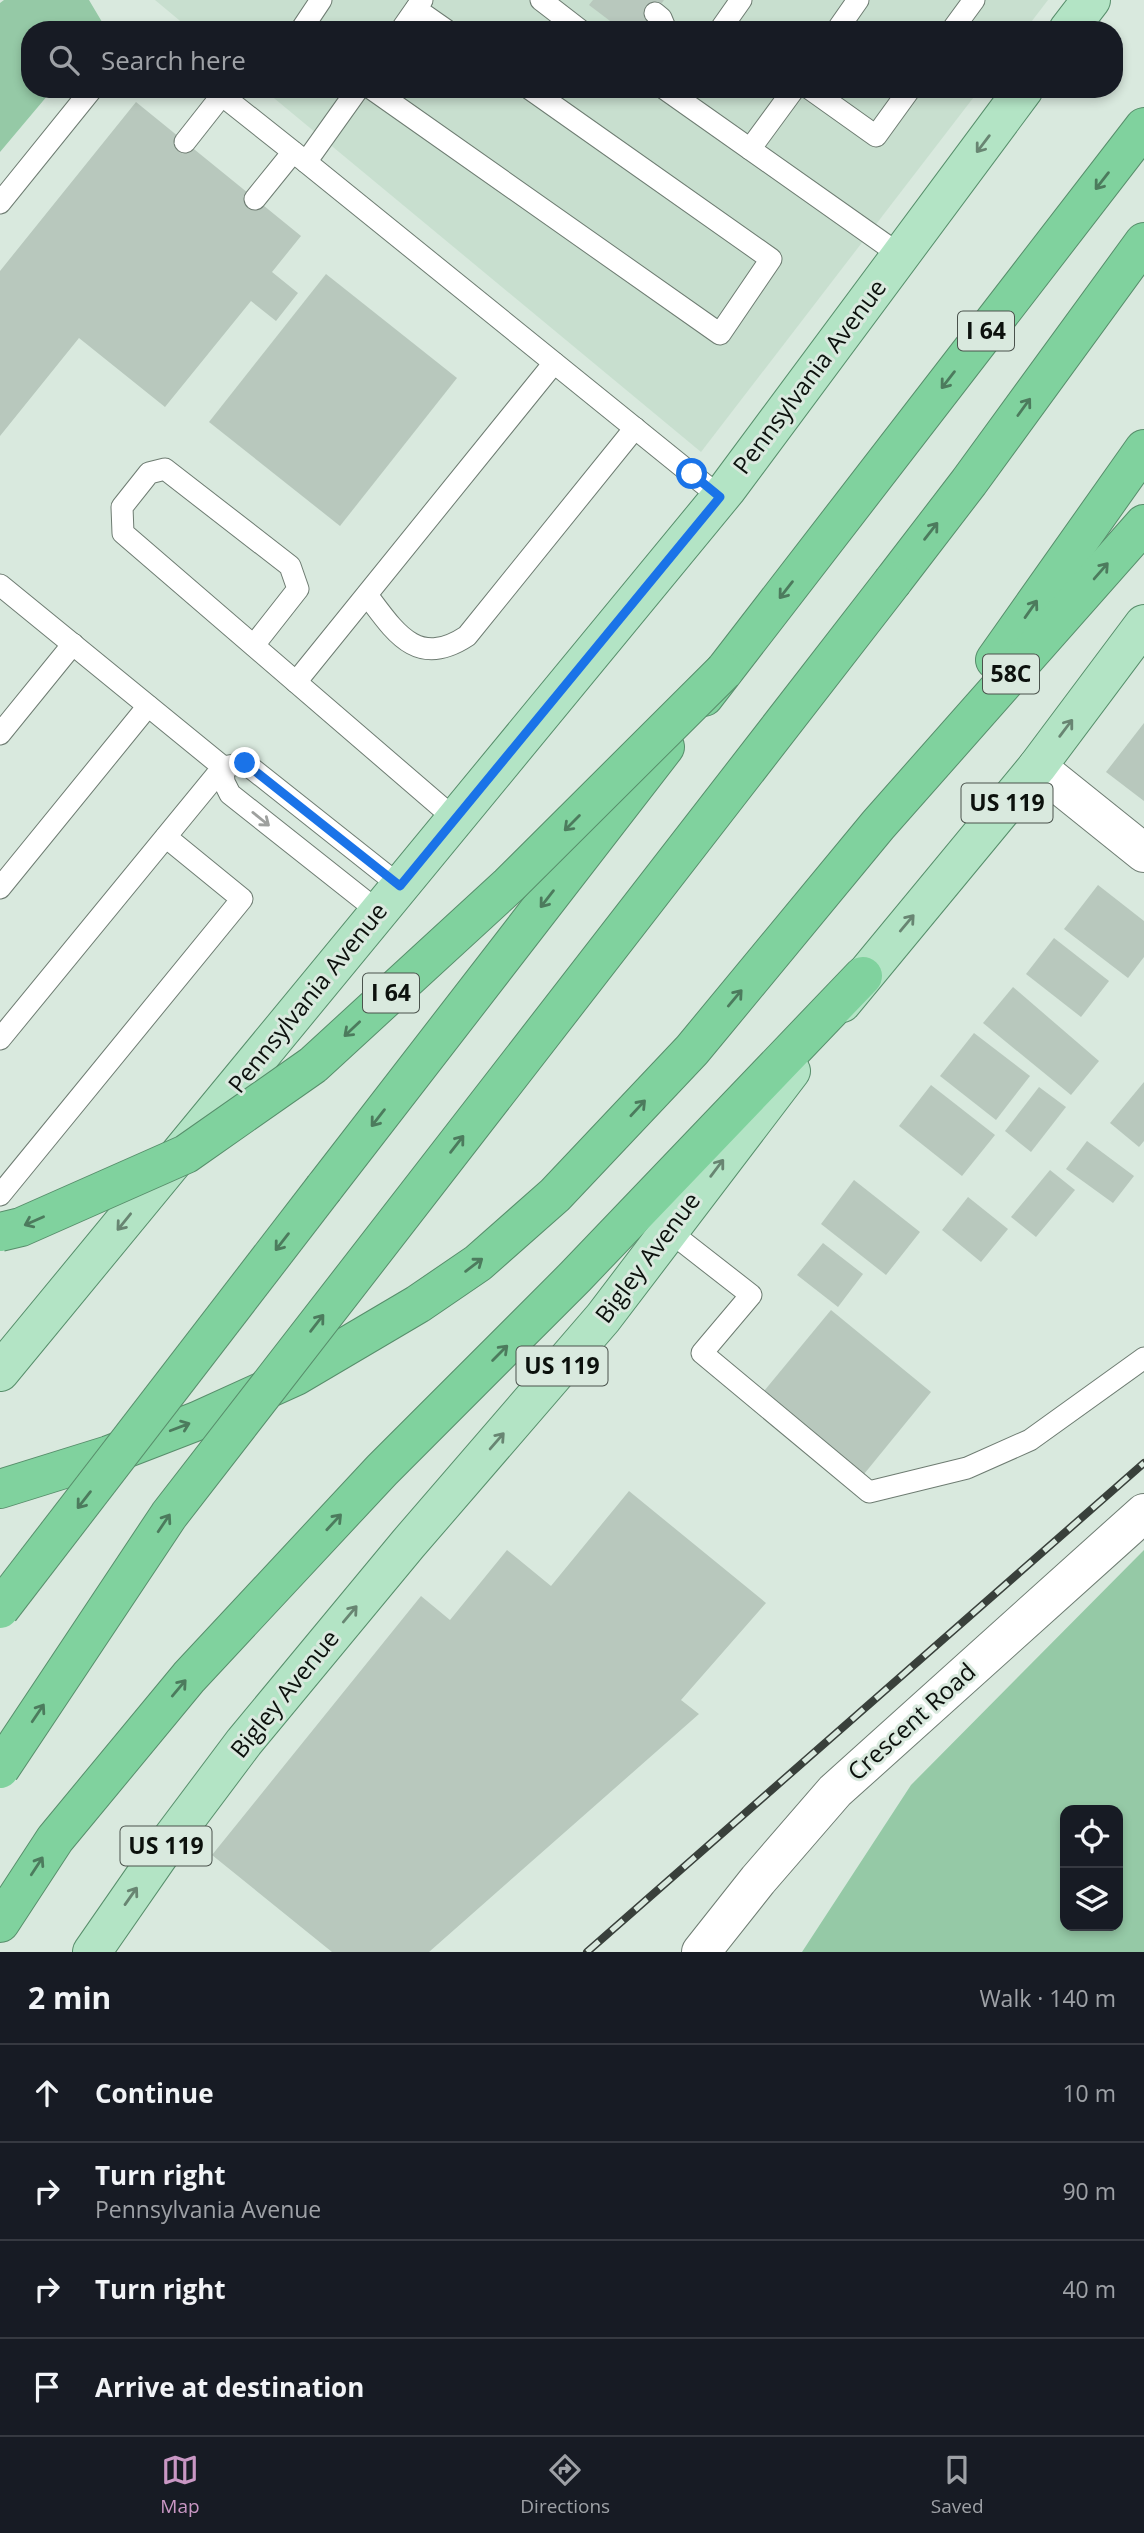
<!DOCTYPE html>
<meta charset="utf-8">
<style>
body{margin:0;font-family:"Open Sans",sans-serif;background:#20242c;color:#f1f3f6}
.controls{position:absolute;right:21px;bottom:21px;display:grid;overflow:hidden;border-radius:14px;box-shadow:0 4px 10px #0003}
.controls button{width:63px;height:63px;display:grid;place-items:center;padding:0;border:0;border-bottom:2px solid #363941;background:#171b24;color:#f1f3f6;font:35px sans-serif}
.stop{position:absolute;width:21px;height:21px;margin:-16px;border:5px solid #1a73e8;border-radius:50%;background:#fff}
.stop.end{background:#1a73e8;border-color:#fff;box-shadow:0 2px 7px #0008}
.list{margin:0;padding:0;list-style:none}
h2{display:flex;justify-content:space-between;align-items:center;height:91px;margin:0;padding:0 28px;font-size:30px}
h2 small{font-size:23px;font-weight:400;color:#9ea1a6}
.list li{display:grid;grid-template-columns:46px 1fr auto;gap:21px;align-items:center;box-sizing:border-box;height:98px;padding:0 28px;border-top:2px solid #363941}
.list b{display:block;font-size:26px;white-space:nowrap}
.list p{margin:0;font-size:23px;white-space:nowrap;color:#9ea1a6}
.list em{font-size:23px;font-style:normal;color:#9ea1a6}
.icon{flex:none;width:38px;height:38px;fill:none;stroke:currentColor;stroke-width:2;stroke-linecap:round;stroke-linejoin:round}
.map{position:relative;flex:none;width:1144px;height:1952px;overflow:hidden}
.search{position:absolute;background:#171b24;box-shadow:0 4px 10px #0003;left:21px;right:21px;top:21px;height:77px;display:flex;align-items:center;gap:18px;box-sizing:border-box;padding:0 24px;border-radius:28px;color:#9ea1a6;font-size:26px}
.sheet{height:483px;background:#171b24}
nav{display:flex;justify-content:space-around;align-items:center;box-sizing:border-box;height:98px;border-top:2px solid #363941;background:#171b24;font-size:19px;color:#9ea1a6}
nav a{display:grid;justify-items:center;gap:4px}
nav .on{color:#c997c4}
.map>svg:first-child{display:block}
.built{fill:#c8dfcf}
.green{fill:#95c9a6;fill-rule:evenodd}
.building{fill:#b8c8bd}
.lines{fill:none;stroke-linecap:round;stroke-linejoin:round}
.service-casing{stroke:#6e7c72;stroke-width:23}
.minor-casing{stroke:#6e7c72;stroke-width:40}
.primary-casing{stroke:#578e6b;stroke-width:40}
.motorway-casing{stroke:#578e6b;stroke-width:40}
.service{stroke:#fff;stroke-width:21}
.minor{stroke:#fff;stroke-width:38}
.primary{stroke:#b3e4c5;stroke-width:38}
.motorway{stroke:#80d29e;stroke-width:38}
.rail-casing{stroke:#39403b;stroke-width:8}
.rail{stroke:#d9e9de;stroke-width:5;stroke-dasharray:16;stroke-linecap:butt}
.motorway-bridge-casing{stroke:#578e6b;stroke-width:40;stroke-linecap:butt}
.motorway-bridge{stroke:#80d29e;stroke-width:38}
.oneway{stroke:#688572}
.oneway2{stroke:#4c7b5d}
.oneway3{stroke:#9ea09e}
.route{stroke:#1a73e8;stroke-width:9}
.labels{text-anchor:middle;stroke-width:6;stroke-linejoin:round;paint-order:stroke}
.shield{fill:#d9e9de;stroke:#4a524c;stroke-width:2}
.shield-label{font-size:23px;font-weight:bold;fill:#0c110d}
.street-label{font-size:24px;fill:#0c110d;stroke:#d9e9de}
</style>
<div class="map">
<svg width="1144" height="1952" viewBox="0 0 1144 1952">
<rect width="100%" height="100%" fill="#d9e9de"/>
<g class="built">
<path d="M155,0H1048L1025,30H191Z"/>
<path d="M263,89H980L701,452Z"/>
</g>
<g class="green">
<path d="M4,0H89L105,27L103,30H30V89H53L0,152V3Z"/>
<path d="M1144,1550V1952H802L911,1785ZM1065,1810H1118V1926H1065Z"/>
</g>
<g class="building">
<path d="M593,0H664L643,30H622L589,5Z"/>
<path d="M136,102L301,236L272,272L298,293L276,321L251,301L165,407L79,338L0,436V271Z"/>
<path d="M326,274L457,378L340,526L209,422Z"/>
<path d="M1144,723V801L1106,772Z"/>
<path d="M1098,885L1144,921V957L1128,978L1064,929Z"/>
<path d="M1054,938L1109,981L1081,1017L1026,974Z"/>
<path d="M1013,987L1099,1061L1071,1095L983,1023Z"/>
<path d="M974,1033L1030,1076L996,1120L940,1076Z"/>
<path d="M1144,1082V1141L1139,1147L1110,1123Z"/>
<path d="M931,1085L995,1135L962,1176L899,1126Z"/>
<path d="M1039,1087L1066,1107L1031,1152L1005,1131Z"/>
<path d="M1087,1141L1134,1176L1113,1203L1066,1169Z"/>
<path d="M1050,1170L1075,1190L1036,1237L1011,1217Z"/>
<path d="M854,1180L920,1232L886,1275L821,1224Z"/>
<path d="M968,1197L1008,1229L981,1262L942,1230Z"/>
<path d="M823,1243L863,1274L838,1307L797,1275Z"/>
<path d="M831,1310L931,1392L860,1479L760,1396Z"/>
<path d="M629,1491L766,1603L681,1700L699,1714L429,1952H332L212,1855L421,1596L450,1620L507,1550L551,1586Z"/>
</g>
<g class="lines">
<g class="service-casing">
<g id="service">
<path d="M541,0L580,30"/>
<path d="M416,9L446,30"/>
<path d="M655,13L661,18L666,30"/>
<path d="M301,30L321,0"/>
<path d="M401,30L422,0"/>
<path d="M726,30L722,27L741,0"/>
<path d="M837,30L858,0"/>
<path d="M952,30L974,0"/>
<path d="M214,89L306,162"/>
<path d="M358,89L306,162L720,497"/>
<path d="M372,89L720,334L771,259L530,89"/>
<path d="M665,89L900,255"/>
<path d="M810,89L876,136L910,89"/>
<path d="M185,142L222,95"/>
<path d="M750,149L794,89"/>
<path d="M255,199L293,152"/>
<path d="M0,203L92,89"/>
<path d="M0,585L223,767L0,1039"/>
<path d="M367,595C395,632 417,669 467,636L635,428"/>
<path d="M254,645L298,589L290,566L165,469L149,473L122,507L123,533L455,819"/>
<path d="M296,682L554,363"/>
<path d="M0,734L73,644"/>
<path d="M0,888L148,706"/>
<path d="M379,912L230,794L224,782L223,767L245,763L400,886"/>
<path d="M0,1195L242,899L166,837"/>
<path d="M669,1231L751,1295L702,1353L869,1492L967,1468L1030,1440L1144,1358"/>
</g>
</g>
<g class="minor-casing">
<g id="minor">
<path d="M1037,767L1144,853"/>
<path d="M701,1952L758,1880L835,1791L1144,1513"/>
</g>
</g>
<g class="primary-casing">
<g id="primary">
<path d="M1068,30L1091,0"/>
<path d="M842,1003L1037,767L1144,624"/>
<path d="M0,1372L727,489L1024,89"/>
<path d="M92,1952L160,1854L244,1742L408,1544L603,1318L791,1071"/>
</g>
</g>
<g class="motorway-casing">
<g id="motorway">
<path d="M893,581L969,482L1144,242"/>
<path d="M995,660L1144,449"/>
<path d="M704,697L1144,127"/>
<path d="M324,1188L665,747"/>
<path d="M0,1489L109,1455L197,1421L296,1376L418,1304L478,1263L555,1195L692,1050L878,825L1144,524"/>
<path d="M0,1923L55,1839L189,1677L382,1470L575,1277L863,976"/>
</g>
</g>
<use href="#service" class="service"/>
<use href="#minor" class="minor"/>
<use href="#primary" class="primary"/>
<use href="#motorway" class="motorway"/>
<g class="rail-casing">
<path id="rail" d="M587,1952L1144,1463"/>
</g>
<use href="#rail" class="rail"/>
<g class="motorway-bridge-casing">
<g id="motorway-bridge">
<path d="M0,1232L21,1227L186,1154L313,1065L509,885L724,671"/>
<path d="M0,1609L324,1188"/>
<path d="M0,1769L169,1515L893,581"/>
</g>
</g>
<use href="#motorway-bridge" class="motorway-bridge"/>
</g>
<defs><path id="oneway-shaft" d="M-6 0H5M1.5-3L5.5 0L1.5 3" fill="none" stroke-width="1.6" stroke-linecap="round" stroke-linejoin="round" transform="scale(1.75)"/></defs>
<g class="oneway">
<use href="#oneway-shaft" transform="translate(983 144) rotate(127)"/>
<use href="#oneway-shaft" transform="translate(1066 728) rotate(-53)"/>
<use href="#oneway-shaft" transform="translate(907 923) rotate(-50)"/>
<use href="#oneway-shaft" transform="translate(717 1168) rotate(-53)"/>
<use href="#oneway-shaft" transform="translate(124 1222) rotate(129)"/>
<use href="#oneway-shaft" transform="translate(497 1441) rotate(-49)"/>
<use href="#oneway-shaft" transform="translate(350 1614) rotate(-50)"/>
<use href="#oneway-shaft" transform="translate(131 1896) rotate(-55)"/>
</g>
<g class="oneway2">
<use href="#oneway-shaft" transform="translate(1102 181) rotate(128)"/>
<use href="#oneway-shaft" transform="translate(948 380) rotate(128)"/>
<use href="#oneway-shaft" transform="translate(1024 407) rotate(-54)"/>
<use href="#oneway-shaft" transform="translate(931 531) rotate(-52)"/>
<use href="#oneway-shaft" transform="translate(1101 571) rotate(-49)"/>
<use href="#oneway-shaft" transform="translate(786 590) rotate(128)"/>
<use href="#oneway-shaft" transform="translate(1031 609) rotate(-55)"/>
<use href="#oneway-shaft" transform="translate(572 823) rotate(135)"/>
<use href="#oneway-shaft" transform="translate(547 899) rotate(128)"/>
<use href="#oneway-shaft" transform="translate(735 998) rotate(-50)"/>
<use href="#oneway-shaft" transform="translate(352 1029) rotate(137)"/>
<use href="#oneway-shaft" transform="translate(638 1108) rotate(-47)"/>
<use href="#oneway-shaft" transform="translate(378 1118) rotate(128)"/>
<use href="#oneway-shaft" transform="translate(457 1144) rotate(-52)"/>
<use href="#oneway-shaft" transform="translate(34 1221) rotate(156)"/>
<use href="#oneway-shaft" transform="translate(282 1242) rotate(128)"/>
<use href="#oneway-shaft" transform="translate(474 1265) rotate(-37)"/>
<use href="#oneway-shaft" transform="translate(317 1323) rotate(-52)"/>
<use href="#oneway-shaft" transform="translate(500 1353) rotate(-45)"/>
<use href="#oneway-shaft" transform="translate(180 1427) rotate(-21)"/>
<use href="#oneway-shaft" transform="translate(84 1500) rotate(128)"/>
<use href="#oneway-shaft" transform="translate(334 1522) rotate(-47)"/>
<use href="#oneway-shaft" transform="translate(164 1523) rotate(-56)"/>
<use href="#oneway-shaft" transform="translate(179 1688) rotate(-50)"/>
<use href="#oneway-shaft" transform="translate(38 1713) rotate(-56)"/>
<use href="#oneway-shaft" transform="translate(37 1866) rotate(-57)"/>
</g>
<use class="oneway3" href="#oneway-shaft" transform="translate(261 819) rotate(39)"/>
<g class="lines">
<path class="route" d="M245,763L400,886L720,497L692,474"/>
</g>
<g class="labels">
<g class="shield">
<rect x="958" y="311.5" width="56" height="39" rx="5"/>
<rect x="983" y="654.5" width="56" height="39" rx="5"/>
<rect x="961.5" y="783.5" width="91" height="39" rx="5"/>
<rect x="363" y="973.5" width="56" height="39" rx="5"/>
<rect x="516.5" y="1346.5" width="91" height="39" rx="5"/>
<rect x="120.5" y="1826.5" width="91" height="39" rx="5"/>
</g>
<g class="shield-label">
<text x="986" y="339">I 64</text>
<text x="1011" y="682">58C</text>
<text x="1007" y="811">US 119</text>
<text x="391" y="1001">I 64</text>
<text x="562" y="1374">US 119</text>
<text x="166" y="1854">US 119</text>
</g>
<g class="street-label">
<text transform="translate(810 377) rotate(-53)" y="8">Pennsylvania Avenue</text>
<text transform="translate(308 998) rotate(-51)" y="8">Pennsylvania Avenue</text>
<text transform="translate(648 1258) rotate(-53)" y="8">Bigley Avenue</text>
<text transform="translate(285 1694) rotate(-51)" y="8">Bigley Avenue</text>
<text transform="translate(912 1722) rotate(-42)" y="8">Crescent Road</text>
</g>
</g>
</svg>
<div class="controls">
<button><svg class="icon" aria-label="locate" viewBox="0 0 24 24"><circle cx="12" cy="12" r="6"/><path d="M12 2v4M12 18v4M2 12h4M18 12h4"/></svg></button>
<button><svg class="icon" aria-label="layers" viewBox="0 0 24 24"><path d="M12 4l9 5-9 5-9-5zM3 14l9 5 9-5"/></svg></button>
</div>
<div class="stop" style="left:692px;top:474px"></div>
<div class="stop end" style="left:245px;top:763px"></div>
<div class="search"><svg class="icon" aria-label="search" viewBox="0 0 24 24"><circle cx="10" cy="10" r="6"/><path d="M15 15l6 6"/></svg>Search here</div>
</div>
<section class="sheet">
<h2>2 min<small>Walk · 140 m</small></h2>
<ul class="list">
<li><svg class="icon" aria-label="ahead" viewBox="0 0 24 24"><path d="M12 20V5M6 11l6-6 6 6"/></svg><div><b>Continue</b></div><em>10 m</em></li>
<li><svg class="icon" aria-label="right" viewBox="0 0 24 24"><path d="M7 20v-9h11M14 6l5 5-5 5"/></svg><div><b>Turn right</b><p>Pennsylvania Avenue</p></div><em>90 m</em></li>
<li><svg class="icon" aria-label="right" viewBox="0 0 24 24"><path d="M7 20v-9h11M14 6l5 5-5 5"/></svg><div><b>Turn right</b></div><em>40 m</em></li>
<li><svg class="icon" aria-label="arrive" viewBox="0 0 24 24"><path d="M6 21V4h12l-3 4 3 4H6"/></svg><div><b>Arrive at destination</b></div></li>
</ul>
</section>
<nav>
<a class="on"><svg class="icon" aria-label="map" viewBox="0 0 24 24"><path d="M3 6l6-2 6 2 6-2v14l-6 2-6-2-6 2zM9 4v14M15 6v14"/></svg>Map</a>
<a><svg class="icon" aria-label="directions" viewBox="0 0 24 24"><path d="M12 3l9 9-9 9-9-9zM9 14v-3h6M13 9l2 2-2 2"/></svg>Directions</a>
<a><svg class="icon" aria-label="saved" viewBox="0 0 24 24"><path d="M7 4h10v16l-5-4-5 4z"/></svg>Saved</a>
</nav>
